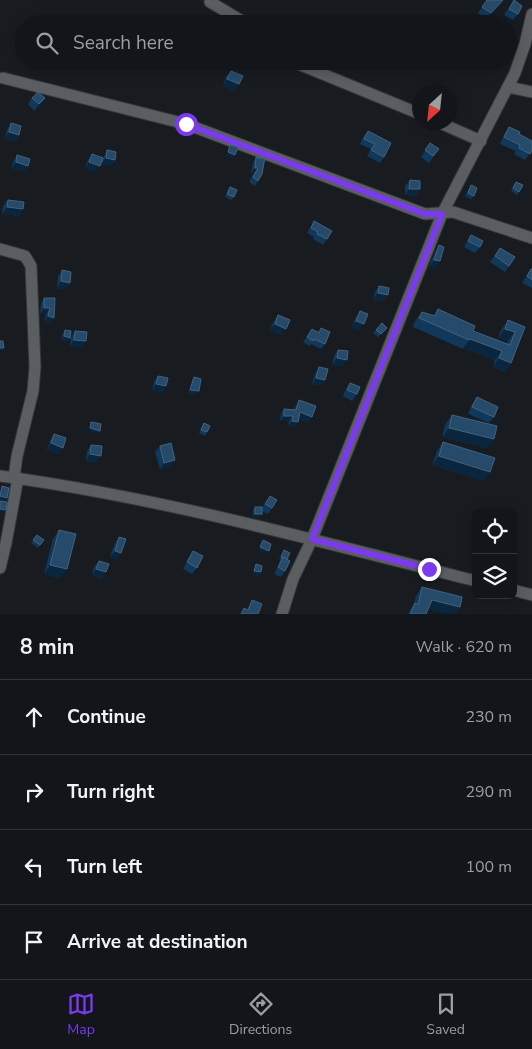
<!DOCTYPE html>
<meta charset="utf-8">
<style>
body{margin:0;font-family:"Nunito Sans",sans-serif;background:#1b1e22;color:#f1f3f6}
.controls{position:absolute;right:15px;bottom:15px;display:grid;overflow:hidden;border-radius:8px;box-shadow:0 2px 12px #0003}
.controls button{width:45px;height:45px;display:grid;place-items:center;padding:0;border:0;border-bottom:1px solid #313438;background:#121519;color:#f1f3f6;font:25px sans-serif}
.compass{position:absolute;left:412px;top:85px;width:45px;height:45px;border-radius:50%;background:#121519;box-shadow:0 2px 12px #0003;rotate:207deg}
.stop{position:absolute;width:15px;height:15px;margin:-11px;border:4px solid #7c3aed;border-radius:50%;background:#fff}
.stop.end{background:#7c3aed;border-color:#fff;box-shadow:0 1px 5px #0008}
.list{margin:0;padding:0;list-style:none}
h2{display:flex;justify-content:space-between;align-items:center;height:65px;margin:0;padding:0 20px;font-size:21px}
h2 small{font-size:16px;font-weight:400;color:#9c9fa2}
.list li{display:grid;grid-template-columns:32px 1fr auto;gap:15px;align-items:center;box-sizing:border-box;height:75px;padding:0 20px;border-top:1px solid #313438}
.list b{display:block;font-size:19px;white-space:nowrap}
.list em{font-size:16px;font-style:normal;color:#9c9fa2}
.icon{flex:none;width:28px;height:28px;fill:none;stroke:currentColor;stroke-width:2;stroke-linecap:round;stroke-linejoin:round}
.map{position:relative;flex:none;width:532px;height:614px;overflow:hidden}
.search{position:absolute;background:#121519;box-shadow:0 2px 12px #0003;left:15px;right:15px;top:15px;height:55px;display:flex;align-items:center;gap:12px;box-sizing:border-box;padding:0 18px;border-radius:28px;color:#9c9fa2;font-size:19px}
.sheet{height:365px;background:#121519}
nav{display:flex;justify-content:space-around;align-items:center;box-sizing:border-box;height:70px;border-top:1px solid #313438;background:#121519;font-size:14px;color:#9c9fa2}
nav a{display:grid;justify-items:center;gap:2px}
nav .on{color:#7c3aed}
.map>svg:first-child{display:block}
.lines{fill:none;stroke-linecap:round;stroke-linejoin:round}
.minor-casing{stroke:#34383c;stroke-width:13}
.minor{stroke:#5b5e60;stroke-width:11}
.wall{fill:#10385b}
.shaded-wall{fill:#0a253e}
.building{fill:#264a6a;stroke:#43627d}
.route{stroke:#7c3aed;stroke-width:6}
</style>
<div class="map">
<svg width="532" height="614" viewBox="0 0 532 614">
<rect width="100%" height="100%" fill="#181c21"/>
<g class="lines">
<g class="minor-casing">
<g id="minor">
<path d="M210,2L247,24"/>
<path d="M291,61L420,114"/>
<path d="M3,78L186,124L425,214L453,212L532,238"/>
<path d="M508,87L532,92"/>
<path d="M438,122L481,141"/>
<path d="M0,249L25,256L31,266L35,367L33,391L17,456L14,478"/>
<path d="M0,476C162,498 318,541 476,581"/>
<path d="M0,568L6,543L18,478"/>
<path d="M513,590L532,595"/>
<path d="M282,614L293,579L312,539L442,214L515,73L525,44L532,14"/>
</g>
</g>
<use href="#minor" class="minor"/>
</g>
<g class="wall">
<path d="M487,0H504L486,19L478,13Z"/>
<path d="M514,0L518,14L513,20L504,15Z"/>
<path d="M231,71L234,91L223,86L226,77Z"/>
<path d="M32,98H45L40,105L34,111L28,104Z"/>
<path d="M11,123L19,135L15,141L5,139L7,130Z"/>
<path d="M509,127L519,134L532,141V153H530L525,160L514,154L516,151L500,144L505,133Z"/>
<path d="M368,131L384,157L380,163L367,156L371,149L360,144L364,136Z"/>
<path d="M430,143L439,149L429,163L421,157Z"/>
<path d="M107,150L115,160L111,166L101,164L102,159L95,172L85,168L88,160L92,154L103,158Z"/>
<path d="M17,155L24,172L11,168L13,162Z"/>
<path d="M256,157L258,181L255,186L249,182L254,173H251L253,163Z"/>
<path d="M410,180L420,189L416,196L405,195V186Z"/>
<path d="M516,182L519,192L517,195L511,191Z"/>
<path d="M471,185L474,196L471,199L465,196Z"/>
<path d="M230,187L234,197L231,200L225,197Z"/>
<path d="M8,200L23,209L19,216L2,214L3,206Z"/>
<path d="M314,221L327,239L323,245L313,239L314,237L307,233Z"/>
<path d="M471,235L480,247L475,253L464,247Z"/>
<path d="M439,245L435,268L429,266L435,252Z"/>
<path d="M500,248L515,257L505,272L490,262Z"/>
<path d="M531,269H532V288L522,283Z"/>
<path d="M62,270L70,283L65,289L57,288L58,277Z"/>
<path d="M379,286L388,295L383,301L373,299L375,292Z"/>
<path d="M44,298H55L50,323L44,322L46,314H40L41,303Z"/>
<path d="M438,309L473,331L507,344L508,341L498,338L501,330L508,320L525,327L511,363L505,372L493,367L495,360L463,348V349L413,327L415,321L422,312L433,316Z"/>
<path d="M360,311L359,330L352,327L356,317Z"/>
<path d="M278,315L281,335L270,330L274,321Z"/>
<path d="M321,328L325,344L321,349L311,344L309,346L303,342L312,329L318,332Z"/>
<path d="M65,330L70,338L68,341L61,340L63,333Z"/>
<path d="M376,330L384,331L378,337L373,333Z"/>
<path d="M75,331L86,341L81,347L70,346L71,337Z"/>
<path d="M338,350L343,366L332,365L334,356Z"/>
<path d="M319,367L321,386L312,384L315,373Z"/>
<path d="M158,376L166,386L162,392L152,390L154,382Z"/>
<path d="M194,377L196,394H188L192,381Z"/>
<path d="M350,383L357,394L352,401L343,396L346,389Z"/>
<path d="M477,397L494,417L489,423L468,414L472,404Z"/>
<path d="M299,400L312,417L309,422L299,419L295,427L288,426L289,421H280L281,414L284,409H294L296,406Z"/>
<path d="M452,415L488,448L442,437L445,425Z"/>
<path d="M204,423L207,432L205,436L199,433Z"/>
<path d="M54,434L63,448L58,454L47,450L50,441Z"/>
<path d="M443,442L484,481L432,465L437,451Z"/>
<path d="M91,445L97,462L86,461L87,451Z"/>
<path d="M160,446L171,467L160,469L155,452Z"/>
<path d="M270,496L272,508L268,514L262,511V514L260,517H253V510L255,507L262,508Z"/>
<path d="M59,530L60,578L44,574L53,539Z"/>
<path d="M37,535L44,540L38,548L31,543Z"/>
<path d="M119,537L117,560L110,557L115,543Z"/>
<path d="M284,550L287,559L285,571L281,577L274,574L281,561L279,560Z"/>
<path d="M193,551L197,568L192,574L183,569Z"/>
<path d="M99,561L102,579L92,575L94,567Z"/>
<path d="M422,587L428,609L426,614H408L414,604L416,596Z"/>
</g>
<g class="shaded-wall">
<path d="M503,0H504L486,19L491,13Z"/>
<path d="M227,79L239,84L234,91L223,86Z"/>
<path d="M45,98L40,105L34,111L39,104Z"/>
<path d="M9,132L19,135L15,141L5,139Z"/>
<path d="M228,152L235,155L233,158L225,156Z"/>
<path d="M106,158L115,160L111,166L101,164Z"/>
<path d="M16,162L28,166L24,172L11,168Z"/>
<path d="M89,162L100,166L95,172L85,168Z"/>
<path d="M255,168H258L254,173H251Z"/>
<path d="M409,189H420L416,196L405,195Z"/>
<path d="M7,207L23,209L19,216L2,214Z"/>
<path d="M434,260L440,261L435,268L429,266Z"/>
<path d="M61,281L70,283L65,289L57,288Z"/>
<path d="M378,293L388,295L383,301L373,299Z"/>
<path d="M44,308H50L46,314H40Z"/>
<path d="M48,316L54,318L50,323L44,322Z"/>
<path d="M356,321L364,324L359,330L352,327Z"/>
<path d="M275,324L286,329L281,335L270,330Z"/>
<path d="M505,329L515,332L508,341L498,338Z"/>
<path d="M64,336L70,338L68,341L61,340Z"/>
<path d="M470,339L502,351L495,360L463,348Z"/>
<path d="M74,340L86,341L81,347L70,346Z"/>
<path d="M0,348H4L2,351H0Z"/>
<path d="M337,358L347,360L343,366L332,365Z"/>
<path d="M499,358L511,363L505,372L493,367Z"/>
<path d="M316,378L325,380L321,386L312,384Z"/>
<path d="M156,384L166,386L162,392L152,390Z"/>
<path d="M190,390L199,391L196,394H188Z"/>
<path d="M300,412L312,417L309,422L296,418Z"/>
<path d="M284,416H293L289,421H280Z"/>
<path d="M292,421L298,422L295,427L288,426Z"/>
<path d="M90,428L100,431L98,434L88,431Z"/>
<path d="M449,428L494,439L488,448L442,437Z"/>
<path d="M51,443L63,448L58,454L47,450Z"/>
<path d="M90,454L101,456L97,462L86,461Z"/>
<path d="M439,456L490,472L484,481L432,465Z"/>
<path d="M175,460L171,467L160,469L164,463Z"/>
<path d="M0,496L7,498L3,504H0Z"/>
<path d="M0,509L6,510L4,513H0Z"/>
<path d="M255,514H262L260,517H253Z"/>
<path d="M260,547L269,551L267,554L258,550Z"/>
<path d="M115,551L121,553L117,560L110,557Z"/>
<path d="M50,565L67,569L60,578L44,574Z"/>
<path d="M96,569L106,572L102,579L92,575Z"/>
<path d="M254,571L261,572L259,576L252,574Z"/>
<path d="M432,600L460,607L455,614H448L426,609Z"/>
</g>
<g class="building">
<path d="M487,0H503L491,13L482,7Z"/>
<path d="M514,0L522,6L518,14L509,9Z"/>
<path d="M231,71L243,76L239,84L227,79Z"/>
<path d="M38,92L45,98L39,104L32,98Z"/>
<path d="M11,123L21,126L19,135L9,132Z"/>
<path d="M509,127L520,132L519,134L532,141V150L530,154L519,148L520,145L504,137Z"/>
<path d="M368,131L391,143L384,157L371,150L375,144L364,139Z"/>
<path d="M430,143L439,149L433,156L425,150Z"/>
<path d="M230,145L238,147L235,155L228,152Z"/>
<path d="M107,150L116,152L115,160L106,158Z"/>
<path d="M92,154L103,158L100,166L89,162Z"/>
<path d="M17,155L30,159L28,166L16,162Z"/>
<path d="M256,157L263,159L265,157L262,174L258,181L253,177L258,168H255Z"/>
<path d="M410,180L420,181V189H409Z"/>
<path d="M516,182L523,185L519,192L513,188Z"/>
<path d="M471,185L477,188L474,196L468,193Z"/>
<path d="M230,187L237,190L234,197L227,194Z"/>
<path d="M8,200L24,202L23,209L7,207Z"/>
<path d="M314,221L332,231L327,239L317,234L318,232L311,228Z"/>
<path d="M471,235L483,241L480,247L468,241Z"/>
<path d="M439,245L444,247L440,261L434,260Z"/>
<path d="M500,248L515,257L509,266L495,256Z"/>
<path d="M531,269H532V280L527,276Z"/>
<path d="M62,270L71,272L70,283L61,281Z"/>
<path d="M379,286L389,288L388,295L378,293Z"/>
<path d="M44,298H55L54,318L48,316L50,308H44Z"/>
<path d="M438,309L475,326L473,331L510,345L515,332L505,329L508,320L525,327L511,363L499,358L502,351L470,339L469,340L419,318L422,312L435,316Z"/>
<path d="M360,311L368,314L364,324L356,321Z"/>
<path d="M278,315L290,320L286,329L275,324Z"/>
<path d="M382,323L387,328L381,334L376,330Z"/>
<path d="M321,328L330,332L325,344L314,339L313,341L307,337L312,329L319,333Z"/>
<path d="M65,330L71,331L70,338L64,336Z"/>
<path d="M75,331L87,332L86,341L74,340Z"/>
<path d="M0,341H3L4,348H0Z"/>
<path d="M338,350L348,351L347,360L337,358Z"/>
<path d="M319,367L328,369L325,380L316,378Z"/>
<path d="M158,376L168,378L166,386L156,384Z"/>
<path d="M194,377L201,379L199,391L190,390Z"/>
<path d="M350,383L360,387L357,394L347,390Z"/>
<path d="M477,397L498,407L494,417L472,407Z"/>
<path d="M299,400L316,406L312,417L300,412L298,422L292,421L293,416H284V409L296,410Z"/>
<path d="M452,415L497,426L494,439L449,428Z"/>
<path d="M91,422L101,424L100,431L90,428Z"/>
<path d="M204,423L210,426L207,432L201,430Z"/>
<path d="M54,434L66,438L63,448L51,443Z"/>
<path d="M443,442L495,458L490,472L439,456Z"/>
<path d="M171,443L175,460L164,463L160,446Z"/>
<path d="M91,445L102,446L101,456L90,454Z"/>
<path d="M2,486L9,488L7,498L0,496Z"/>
<path d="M270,496L277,500L272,508L265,504Z"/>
<path d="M0,501L7,502L6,510L0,509Z"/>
<rect x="255" y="507" width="7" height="7"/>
<path d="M59,530L76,534L67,569L50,565Z"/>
<path d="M37,535L44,540L40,545L33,540Z"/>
<path d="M119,537L126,539L121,553L115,551Z"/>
<path d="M263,540L271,544L269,551L260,547Z"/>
<path d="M284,550L290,553L287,559L281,557Z"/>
<path d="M193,551L203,556L197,568L187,562Z"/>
<path d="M283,557L290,561L285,571L278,567Z"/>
<path d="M99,561L109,564L106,572L96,569Z"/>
<path d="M256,564L262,566L261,572L254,571Z"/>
<path d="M422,587L462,597L460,607L432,600L426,614H410L415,603L418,605Z"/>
<path d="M252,600L262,604L258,614H241L244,608L248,610Z"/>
</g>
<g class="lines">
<path class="route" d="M186,124L425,214H442L312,539L429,569"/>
</g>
</svg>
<div class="controls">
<button><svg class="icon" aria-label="locate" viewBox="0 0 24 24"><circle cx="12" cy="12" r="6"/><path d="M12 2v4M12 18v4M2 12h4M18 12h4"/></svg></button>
<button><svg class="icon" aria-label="layers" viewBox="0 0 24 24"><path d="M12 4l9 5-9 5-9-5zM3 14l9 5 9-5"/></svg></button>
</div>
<svg class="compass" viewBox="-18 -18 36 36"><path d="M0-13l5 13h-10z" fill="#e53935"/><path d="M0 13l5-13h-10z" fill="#9c9fa2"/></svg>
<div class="stop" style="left:186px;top:124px"></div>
<div class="stop end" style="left:429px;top:569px"></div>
<div class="search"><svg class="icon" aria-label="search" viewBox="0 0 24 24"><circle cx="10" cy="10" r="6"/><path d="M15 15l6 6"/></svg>Search here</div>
</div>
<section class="sheet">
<h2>8 min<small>Walk · 620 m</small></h2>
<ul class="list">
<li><svg class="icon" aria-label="ahead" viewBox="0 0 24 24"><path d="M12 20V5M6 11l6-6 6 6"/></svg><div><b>Continue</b></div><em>230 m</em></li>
<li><svg class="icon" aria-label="right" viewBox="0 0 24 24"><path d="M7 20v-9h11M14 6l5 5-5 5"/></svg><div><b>Turn right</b></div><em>290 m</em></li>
<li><svg class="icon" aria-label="left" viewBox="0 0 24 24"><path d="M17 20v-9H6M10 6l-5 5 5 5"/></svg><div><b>Turn left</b></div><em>100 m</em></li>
<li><svg class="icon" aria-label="arrive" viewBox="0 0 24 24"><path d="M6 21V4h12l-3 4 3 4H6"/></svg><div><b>Arrive at destination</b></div></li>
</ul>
</section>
<nav>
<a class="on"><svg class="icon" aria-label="map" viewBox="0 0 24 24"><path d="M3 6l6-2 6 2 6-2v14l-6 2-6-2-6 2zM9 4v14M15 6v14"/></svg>Map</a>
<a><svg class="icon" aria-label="directions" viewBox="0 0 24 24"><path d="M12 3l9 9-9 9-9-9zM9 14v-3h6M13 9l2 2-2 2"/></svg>Directions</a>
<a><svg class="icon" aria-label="saved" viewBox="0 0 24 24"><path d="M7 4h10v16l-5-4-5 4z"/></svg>Saved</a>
</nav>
